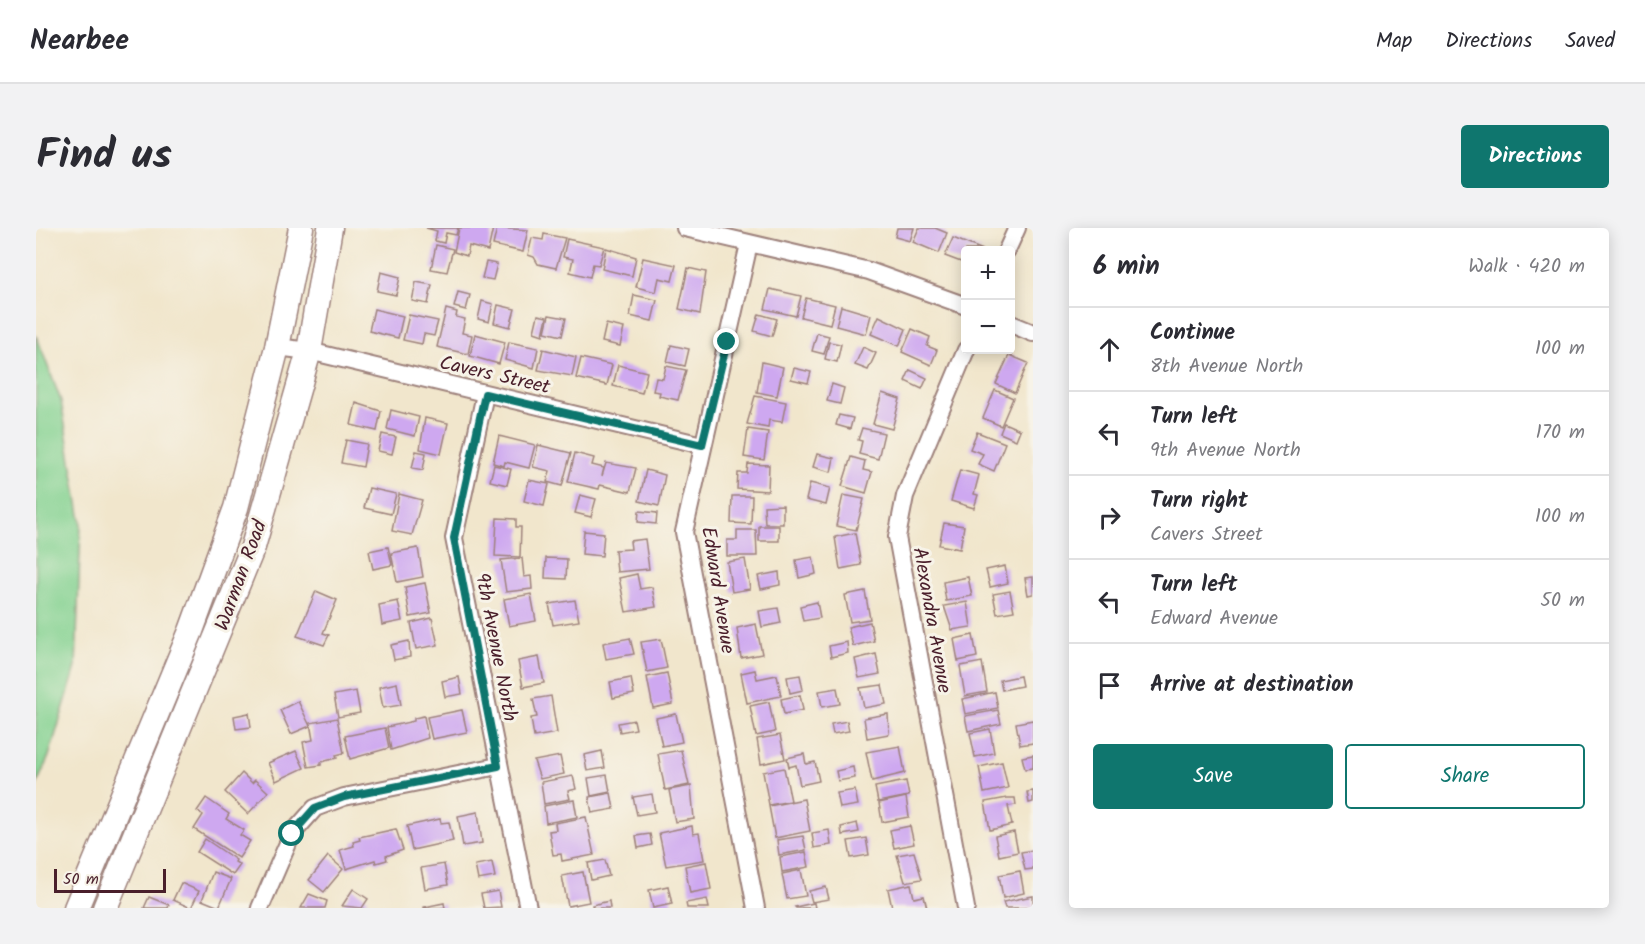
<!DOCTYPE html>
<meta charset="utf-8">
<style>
body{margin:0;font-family:Kalam,sans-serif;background:#f2f2f3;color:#2b2b33}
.controls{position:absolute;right:18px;top:18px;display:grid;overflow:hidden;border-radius:6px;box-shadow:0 3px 15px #0003}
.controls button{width:54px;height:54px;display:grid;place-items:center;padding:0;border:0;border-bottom:2px solid #e1e1e2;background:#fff;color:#2b2b33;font:30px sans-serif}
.scale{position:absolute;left:18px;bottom:15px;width:112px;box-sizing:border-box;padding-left:6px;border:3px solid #4a1f2b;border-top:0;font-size:16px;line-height:21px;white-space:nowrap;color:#4a1f2b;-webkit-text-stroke:4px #f7f3e8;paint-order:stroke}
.stop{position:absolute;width:18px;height:18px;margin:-14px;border:4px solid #0f766e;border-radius:50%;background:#fff}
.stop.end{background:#0f766e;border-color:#fff;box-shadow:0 2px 6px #0008}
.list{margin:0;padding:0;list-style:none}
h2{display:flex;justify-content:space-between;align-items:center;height:78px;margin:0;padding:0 24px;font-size:26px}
h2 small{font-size:20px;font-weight:400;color:#7c7c81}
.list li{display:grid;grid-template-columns:39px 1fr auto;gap:18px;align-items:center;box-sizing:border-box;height:84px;padding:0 24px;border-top:2px solid #e1e1e2}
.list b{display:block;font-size:22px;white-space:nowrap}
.list p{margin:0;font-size:20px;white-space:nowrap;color:#7c7c81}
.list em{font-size:20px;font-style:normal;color:#7c7c81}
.actions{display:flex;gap:12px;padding:18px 24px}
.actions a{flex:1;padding:14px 0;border:2px solid #0f766e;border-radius:6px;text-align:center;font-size:21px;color:#0f766e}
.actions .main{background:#0f766e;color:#fff}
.icon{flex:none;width:33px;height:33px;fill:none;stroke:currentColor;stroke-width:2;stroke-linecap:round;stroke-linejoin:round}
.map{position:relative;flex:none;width:997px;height:680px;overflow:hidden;border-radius:6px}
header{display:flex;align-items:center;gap:36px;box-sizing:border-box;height:84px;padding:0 30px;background:#fff;border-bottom:2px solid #e1e1e2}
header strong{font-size:28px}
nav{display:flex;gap:33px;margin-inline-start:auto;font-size:21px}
.intro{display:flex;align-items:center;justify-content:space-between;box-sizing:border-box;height:144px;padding:0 36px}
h1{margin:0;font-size:42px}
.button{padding:15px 27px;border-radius:6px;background:#0f766e;color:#fff;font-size:21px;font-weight:700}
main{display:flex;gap:36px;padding:0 36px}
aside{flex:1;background:#fff;border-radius:6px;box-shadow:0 3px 15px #0003}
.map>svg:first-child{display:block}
.green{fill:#84d291;stroke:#67785e;stroke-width:1.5}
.building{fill:#cea8f0}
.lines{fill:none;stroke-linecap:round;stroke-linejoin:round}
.street-casing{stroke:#9e827c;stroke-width:20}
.secondary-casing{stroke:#9e827c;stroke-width:27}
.street{stroke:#fff;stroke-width:16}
.secondary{stroke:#fff;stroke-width:24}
.route{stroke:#0f766e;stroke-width:8}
.labels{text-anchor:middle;stroke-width:6;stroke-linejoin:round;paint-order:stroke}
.street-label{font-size:20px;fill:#4a1f2b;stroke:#f7f3e8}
</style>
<header>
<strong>Nearbee</strong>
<nav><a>Map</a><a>Directions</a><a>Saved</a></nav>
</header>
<div class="intro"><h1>Find us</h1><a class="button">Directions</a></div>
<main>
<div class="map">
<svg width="997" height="680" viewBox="0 0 997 680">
<rect width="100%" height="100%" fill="#f7f3e8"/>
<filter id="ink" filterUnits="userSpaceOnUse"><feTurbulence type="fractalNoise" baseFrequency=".0167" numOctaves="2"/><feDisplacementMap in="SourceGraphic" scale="12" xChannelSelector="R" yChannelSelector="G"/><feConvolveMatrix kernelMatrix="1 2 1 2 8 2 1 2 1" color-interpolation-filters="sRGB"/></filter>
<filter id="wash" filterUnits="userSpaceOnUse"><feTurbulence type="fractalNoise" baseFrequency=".008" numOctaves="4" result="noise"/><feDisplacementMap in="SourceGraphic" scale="24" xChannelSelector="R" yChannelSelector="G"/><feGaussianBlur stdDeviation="1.35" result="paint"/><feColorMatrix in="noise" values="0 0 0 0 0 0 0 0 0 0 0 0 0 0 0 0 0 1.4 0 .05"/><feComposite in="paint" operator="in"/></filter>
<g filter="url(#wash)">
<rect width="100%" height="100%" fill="#f1e6cc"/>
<path class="green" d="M0,107L25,173L45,293L40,439L13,528L0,558Z"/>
<g id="blocks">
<g class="building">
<path d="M390,0H422L420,7L410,5L408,15L399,13L401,3Z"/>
<path d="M423,0H457L452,23L433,18L431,28L418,24Z"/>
<path d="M461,0L492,2L487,24L457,17Z"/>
<path d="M861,0H878L874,13L859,9Z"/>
<path d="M883,0H899L911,5L903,25L877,14Z"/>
<path d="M508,6L529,10L520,40L502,36L498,29L492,27L496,10L507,12Z"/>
<path d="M917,10L947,22H930V36L909,28Z"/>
<path d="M531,11L568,19L563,37L557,36L554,49L534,44L537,31L527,29Z"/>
<path d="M400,17L417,21L411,44L395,41Z"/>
<path d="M570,20L600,29L596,48L566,41Z"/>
<path d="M607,30L640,37L636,53L623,50L620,64L600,59Z"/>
<path d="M450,34L461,36L457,52L446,50Z"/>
<path d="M652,40L670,44L664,86L643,81Z"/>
<path d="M345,44L364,49L360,67L341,63Z"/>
<path d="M380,54L396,57L392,76L376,73Z"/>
<path d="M734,61L765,68L760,88L729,81Z"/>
<path d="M422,64L434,67L430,82L418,79Z"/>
<path d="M598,67L621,72L616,93L594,88Z"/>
<path d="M770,70L799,77L794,96L765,89Z"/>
<path d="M446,73L457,76L453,94L442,91Z"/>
<path d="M462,77L479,81L474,99L458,95Z"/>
<path d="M805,78L835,87L830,106L800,98Z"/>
<path d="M338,81L367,88L362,110L333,103Z"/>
<path d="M410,81L421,84L420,89L429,91L426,105L436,107L432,126L401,119Z"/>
<path d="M723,86L741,91L736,108L718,103Z"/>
<path d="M373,87L402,93L398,108L388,106L386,116L367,112Z"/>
<path d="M502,87L511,89L507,107L498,104Z"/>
<path d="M513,87L530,90L526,108L509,104Z"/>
<path d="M843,88L870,101L863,118L835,106Z"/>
<path d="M570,96L588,100L584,118L566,114Z"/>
<path d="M876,101L894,109L891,118L901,122L895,137L866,124Z"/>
<path d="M781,105L793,108L788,126L776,123Z"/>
<path d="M439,106L469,114L463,136L434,128Z"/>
<path d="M473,114L502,120L498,140L469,132Z"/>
<path d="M793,114L805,116L801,134L789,131Z"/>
<path d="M635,117L653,121L649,138L631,134Z"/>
<path d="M827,119L840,125L832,142L819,137Z"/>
<path d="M507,121L540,129L536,148L502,142Z"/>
<path d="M973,127L992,135L979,165L960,156Z"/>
<path d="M545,130L576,137L571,157L540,150Z"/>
<path d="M726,134L747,139L741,168L721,164Z"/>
<path d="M582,137L611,144L606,165L577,158Z"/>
<path d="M630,138L650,142L642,172L623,168L624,164L617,163L620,150L627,151Z"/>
<path d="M758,140L775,144L772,155L755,151Z"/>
<path d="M874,142L891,150L886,161L869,153Z"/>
<path d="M796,156L808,160L804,176L791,173Z"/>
<path d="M959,162L977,170L965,198L947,190Z"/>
<path d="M846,165L864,171L856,201L837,196Z"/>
<path d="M719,168L750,174L746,194L733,192L732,200L711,196Z"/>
<path d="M320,175L345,183L341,203L315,197Z"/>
<path d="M355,182L383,189L379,208L351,201Z"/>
<path d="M803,187L817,190L814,201L800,197Z"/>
<path d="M389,190L412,195L405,226L384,221Z"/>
<path d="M968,195L984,202L980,212L964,205Z"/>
<path d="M826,200L848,205L842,231L823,226L826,213L822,212Z"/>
<path d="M712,201L732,204L728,232L708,229Z"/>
<path d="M941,204L969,215L958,243L942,236L947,226L934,221Z"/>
<path d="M346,206L360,209L356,226L342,223Z"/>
<path d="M463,208L499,217L493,240L469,234L468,238L457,235Z"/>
<path d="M310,212L331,216L327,239L305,235Z"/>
<path d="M502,217L535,225L526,258L511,254L514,243L497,239Z"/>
<path d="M380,223L390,225L387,242L376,240Z"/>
<path d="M539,225L558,230L556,237L568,240L566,248L570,235L600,240L594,264L564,257L563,261L532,254Z"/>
<path d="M781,226L798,230L795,244L777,239Z"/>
<path d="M815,229L829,233L827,242L836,244L830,265L806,258Z"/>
<path d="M712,236L733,237L732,263L701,261L702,245H711Z"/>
<path d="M458,237L475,241L471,257L454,253Z"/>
<path d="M610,242L629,247L623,278L603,273Z"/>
<path d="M924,242L943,247L938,266L942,267L938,280L915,273Z"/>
<path d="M493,252L513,256L508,278L488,273Z"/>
<path d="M774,255L794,260L790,277L770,272Z"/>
<path d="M333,260L360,266L355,286L328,280Z"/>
<path d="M363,266L386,272L376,307L356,303Z"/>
<path d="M544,267L560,271L555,289L539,285Z"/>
<path d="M807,267L828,271L820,302L800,298Z"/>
<path d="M696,268H716L715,296L695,295Z"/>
<path d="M747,277V296H729L728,278Z"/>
<path d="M603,283L621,285L620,296L602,294Z"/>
<path d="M461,290L480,291V299H485L484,329L459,328Z"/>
<path d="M908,295L928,298L924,321L903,317Z"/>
<rect x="723" y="298" width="20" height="15"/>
<path d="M701,302H720L721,328H691V312H701Z"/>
<path d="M548,303L568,305L566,328L546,326Z"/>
<path d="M819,305L825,337L804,341L799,309Z"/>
<path d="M609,311L613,341L581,344L579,322L595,321L594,313Z"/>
<path d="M352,319L356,337L337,341L333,323Z"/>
<path d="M382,320L387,349L361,354L355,325Z"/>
<path d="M777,329L780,346L763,350L760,332Z"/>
<path d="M486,330L488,349L495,348L496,361L470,364L465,332Z"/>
<path d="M510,330L531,331L530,351L509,350Z"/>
<path d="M709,331L714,361L696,364L691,334Z"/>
<path d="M969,338L972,355L954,359L950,342Z"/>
<path d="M743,344L744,357L725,361L722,348Z"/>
<path d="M601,346L604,361L616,359L620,379L590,384L583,350Z"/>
<path d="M932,349L936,368L910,373L907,354Z"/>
<path d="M997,349V366L992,367L989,350Z"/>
<path d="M389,355L395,385L374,389L369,359Z"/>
<path d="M280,363L301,372L287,405L293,407L288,417L261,408Z"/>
<path d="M829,363L834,391L814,394L809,367Z"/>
<path d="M974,363L978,383L961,386L957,366Z"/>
<path d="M495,366L500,393L473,398L468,371Z"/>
<path d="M539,372L543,393L517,397L513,376Z"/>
<path d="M362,373L366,393L346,397L343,377Z"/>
<path d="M781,374L784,390L767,393L764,378Z"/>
<path d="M931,374L935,399L916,402L908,378Z"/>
<path d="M742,380L745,395L726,399L723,383Z"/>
<path d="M396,390L402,417L380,421L375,395Z"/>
<path d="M834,394L838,413L817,418L812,399Z"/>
<path d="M720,396L726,426L705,430L701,400Z"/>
<path d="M937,407L941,429L922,433L918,411Z"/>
<path d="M594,410L598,426L570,431L567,415Z"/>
<path d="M625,411L631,440L611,444L605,414Z"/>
<path d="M373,413L374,429L358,432L355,417Z"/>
<path d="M811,414L812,425L795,429L793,418Z"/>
<path d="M840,426L844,446L823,450L819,431Z"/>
<path d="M503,429L508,455L487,459L482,433Z"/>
<path d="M946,434L951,464L929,468L924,438Z"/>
<path d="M719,442L721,451L741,447L745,468L711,475L705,445Z"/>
<path d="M631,445L637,476L617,480L611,449Z"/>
<path d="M764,447L767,462L754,465L751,449Z"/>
<path d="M984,448L986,458L966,462L964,452Z"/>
<path d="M423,449L426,466L409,469L406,453Z"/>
<path d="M595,450L598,466L577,470L574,454Z"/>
<path d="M361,455L365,477L347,480L343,459Z"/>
<path d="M846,457L850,476L828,480L824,460Z"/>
<path d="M801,460L804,476L786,479L783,463Z"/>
<path d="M320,463L324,485L302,489L298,467Z"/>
<path d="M959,464L962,480L929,486L926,471Z"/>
<path d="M764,467L767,482L748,486L745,471Z"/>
<path d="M515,468L521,505L498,509L495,490L501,489L497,471Z"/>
<path d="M262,473L274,498L255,506L244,482Z"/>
<path d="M733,474L739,504L720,508L714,478Z"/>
<path d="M426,482L431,504L396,511L391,489Z"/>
<path d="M962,482L965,496L932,503L929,488Z"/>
<path d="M213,485L215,499L200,501L198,488Z"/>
<path d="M640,486L646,514L626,518L620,490Z"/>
<path d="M852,486L853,506L831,510L828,490Z"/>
<path d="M388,488L392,510L355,522L351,499L378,493V490Z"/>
<path d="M301,490L308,525L300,527L301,530L285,534V537L272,539L267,514L277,512L274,495Z"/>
<path d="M598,492L600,501L584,504L582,495Z"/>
<path d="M997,492V515L984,517L980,495Z"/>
<path d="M811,493L813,503L797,506L795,496Z"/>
<path d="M349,500L353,520L314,531L309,508Z"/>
<path d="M954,501L958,525L939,529L934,505Z"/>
<path d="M744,507L749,531L725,536L721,511Z"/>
<path d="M864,518L869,545L836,553L830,524Z"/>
<path d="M645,522L653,557L629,562L622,526Z"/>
<path d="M260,523L268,540L240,553L232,535Z"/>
<path d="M566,523L569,540L551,543L548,527Z"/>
<path d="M768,526L770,536L779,534L783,553L764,557L760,537L753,539L751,530Z"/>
<path d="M997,527V540L989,541L986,529Z"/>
<path d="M524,528L528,546L504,551L498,533Z"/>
<path d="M966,534L972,560L948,565L943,539Z"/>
<path d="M817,539L819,550L802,553L800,543Z"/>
<path d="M748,540L755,573L733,577L727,544Z"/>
<path d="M206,545L216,555L219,552L232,564L212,586L189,564Z"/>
<path d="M571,547L574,564L555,568L552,550Z"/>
<path d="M537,548L540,561L532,563L534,571L508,576L505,554Z"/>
<path d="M870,553L873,568L842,574L839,559Z"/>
<path d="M655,558L658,591L639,594L633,562Z"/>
<path d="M819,562L822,577L804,580L801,565Z"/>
<path d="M997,563V574L993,575L991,564Z"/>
<path d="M575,565L578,581L556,585L553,569Z"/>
<path d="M616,566L619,584L601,587L597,569Z"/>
<path d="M870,569L873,589L846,594L843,575Z"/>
<path d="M170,570L193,586L190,591L208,602L204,607L214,613L203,630L158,601L167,587L161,583Z"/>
<path d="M971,570H979L980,577L972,578L976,597L954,602L949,574Z"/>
<path d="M768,571L774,603L739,610L733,578Z"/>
<path d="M538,572L541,589L510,595L508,578Z"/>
<path d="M442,584L446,615L427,618L422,588Z"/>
<path d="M550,589L558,627L526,633L525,626L517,627L513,603L520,602L519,595Z"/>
<path d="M404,591L405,595L413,594L417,613L376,622L371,598Z"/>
<path d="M821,595L823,604L806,607L805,599Z"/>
<path d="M656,598L657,606L663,605L668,632L630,638L623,605Z"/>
<path d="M874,598L878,616L858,620L854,602Z"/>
<path d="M360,601L367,622L350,628L351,632L340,635L339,632L310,641L304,622L318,618L317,614L324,612L323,609Z"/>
<path d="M793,602L795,617L778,620L776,605Z"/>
<path d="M978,604L982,624L963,628L959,608Z"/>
<path d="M614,606L616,617L602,620L600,608Z"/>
<path d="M767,608L770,622L743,627L741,612Z"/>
<path d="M830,610L833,627L815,630L812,613Z"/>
<path d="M169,611L200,632L199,634L204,637L197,647L161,624Z"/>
<path d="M997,622V641L989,642L985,624Z"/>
<path d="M770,624L773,639L746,644L744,629Z"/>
<path d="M878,624L886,651L869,654L861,627Z"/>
<path d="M292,628L307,641L288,664L273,652Z"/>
<path d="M569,632L573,648L555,652L552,635Z"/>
<path d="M456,634L459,649L442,652L439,637Z"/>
<path d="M670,634L675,661L654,665L649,638Z"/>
<path d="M408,636L412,657L389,661L385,640Z"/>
<path d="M765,642L770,668L751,671L746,646Z"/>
<path d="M984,643L988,665L967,670L963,647Z"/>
<path d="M177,644L195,651L183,679L166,672Z"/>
<path d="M547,644L553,674L532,678L526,648Z"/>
<path d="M145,655L163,663L155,680L137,672Z"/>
<path d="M875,656L878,670L888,668L891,680H856L852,661Z"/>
<path d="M632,658L636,676L617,680L613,662Z"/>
<path d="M790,659L793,671L776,674L773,663Z"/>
<path d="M317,661L332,671L326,680L306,678Z"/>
<path d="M462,663L465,679L448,680L445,666Z"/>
<path d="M273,666L291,673L289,680H265Z"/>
<path d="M997,668V680H969L967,674Z"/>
<path d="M113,669L133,677L132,680H108Z"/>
<path d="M671,671L673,680H651L650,675Z"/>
<path d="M573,673L574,680H557L556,677Z"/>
<path d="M408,675L409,680H388V679Z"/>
<path d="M778,675L779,680H760L759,679Z"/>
</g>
</g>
</g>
<g filter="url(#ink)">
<use href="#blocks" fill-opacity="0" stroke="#9e827c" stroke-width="1.5"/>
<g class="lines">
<g class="street-casing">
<g id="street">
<path d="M649,0L833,43L930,78"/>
<path d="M713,16L648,304L720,680"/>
<path d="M971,22L981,0"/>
<path d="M975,96L997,105"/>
<path d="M241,119L273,123L666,217"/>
<path d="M930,122L869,268L861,309L930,680"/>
<path d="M449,166L418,310L492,680"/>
<path d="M224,680L256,606L279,580L308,569L462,538"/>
</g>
</g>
<g class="secondary-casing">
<g id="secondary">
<path d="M40,680L155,403L200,280L241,119L265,0"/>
<path d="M69,680L217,319L273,123L294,0"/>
</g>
</g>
<use href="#street" class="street"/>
<use href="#secondary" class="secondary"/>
</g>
</g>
<g class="lines" filter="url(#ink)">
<path class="route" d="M256,606L279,580L308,569L462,538L418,310L449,166L666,217L691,114"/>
</g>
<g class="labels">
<g class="street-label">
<text transform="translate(459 146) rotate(13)" y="7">Cavers Street</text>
<text transform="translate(204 347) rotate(-70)" y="7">Warman Road</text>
<text transform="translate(683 362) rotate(81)" y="7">Edward Avenue</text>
<text transform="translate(897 392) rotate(80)" y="7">Alexandra Avenue</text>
<text transform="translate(461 419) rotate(79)" y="7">9th Avenue North</text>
</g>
</g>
</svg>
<div class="controls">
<button>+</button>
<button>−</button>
</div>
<div class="scale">50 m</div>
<div class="stop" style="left:256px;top:606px"></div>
<div class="stop end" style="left:691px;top:114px"></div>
</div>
<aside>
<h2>6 min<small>Walk · 420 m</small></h2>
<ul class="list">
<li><svg class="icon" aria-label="ahead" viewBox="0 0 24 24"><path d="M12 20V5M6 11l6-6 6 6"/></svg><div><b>Continue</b><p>8th Avenue North</p></div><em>100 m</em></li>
<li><svg class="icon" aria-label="left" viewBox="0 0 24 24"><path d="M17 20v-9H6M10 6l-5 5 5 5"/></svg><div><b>Turn left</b><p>9th Avenue North</p></div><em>170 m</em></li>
<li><svg class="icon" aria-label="right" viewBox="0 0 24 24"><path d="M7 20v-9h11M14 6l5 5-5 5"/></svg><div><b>Turn right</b><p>Cavers Street</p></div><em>100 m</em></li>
<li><svg class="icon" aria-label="left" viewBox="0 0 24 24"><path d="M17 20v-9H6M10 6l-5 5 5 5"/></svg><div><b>Turn left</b><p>Edward Avenue</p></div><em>50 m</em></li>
<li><svg class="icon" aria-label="arrive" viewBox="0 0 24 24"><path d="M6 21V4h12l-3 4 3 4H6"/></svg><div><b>Arrive at destination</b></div></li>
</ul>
<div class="actions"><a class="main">Save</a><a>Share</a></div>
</aside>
</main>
